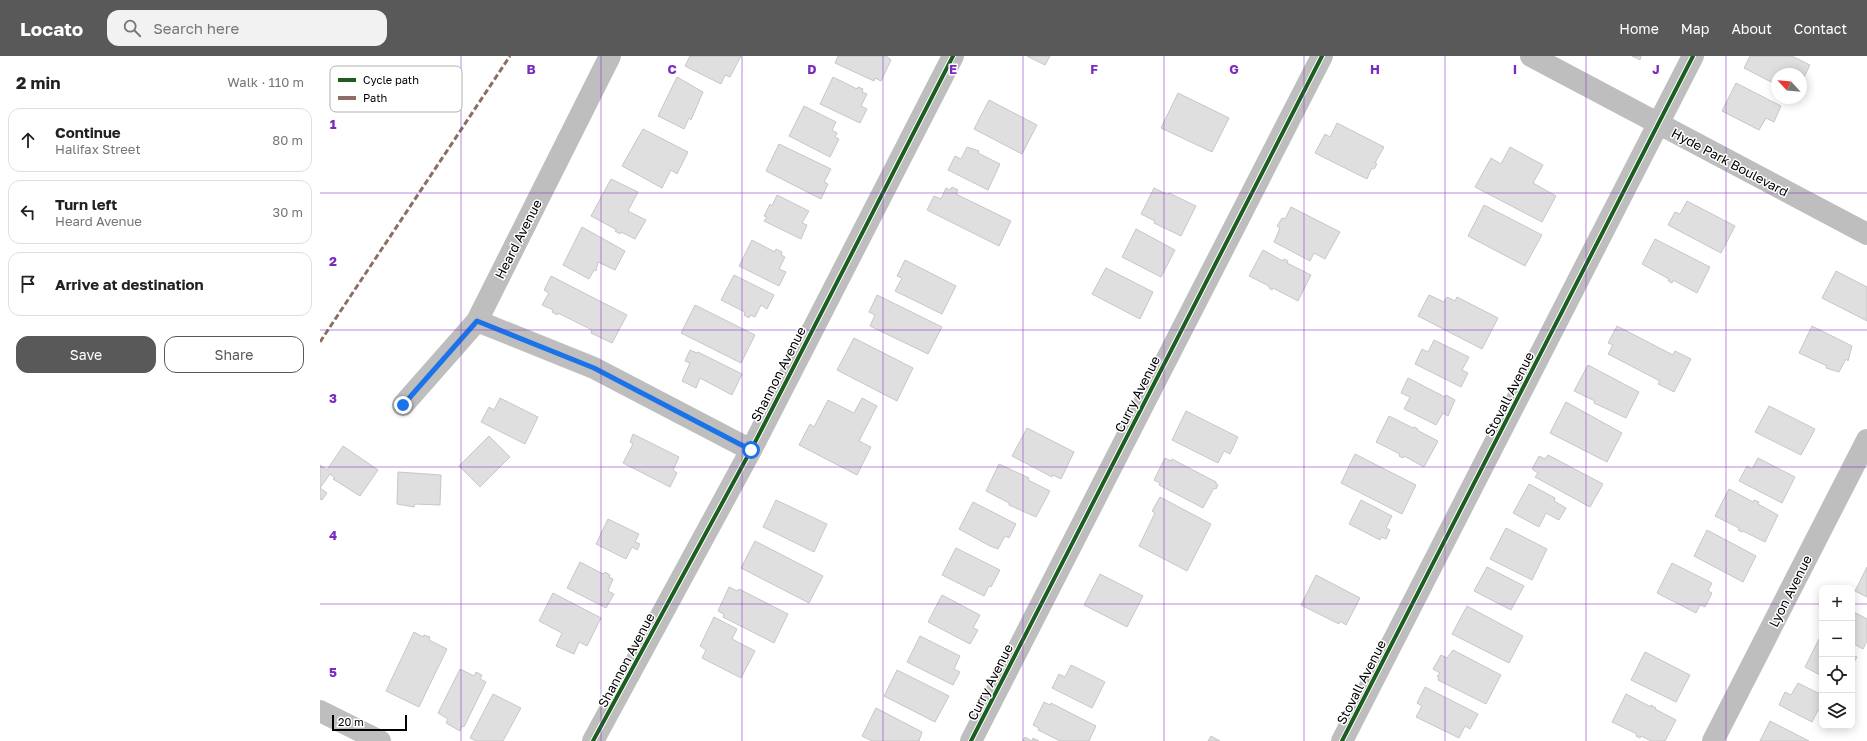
<!DOCTYPE html>
<meta charset="utf-8">
<style>
body{margin:0;font-family:"Golos Text",sans-serif;background:#f2f2f2;color:#222}
.controls{position:absolute;right:12px;bottom:12px;display:grid;overflow:hidden;border-radius:8px;box-shadow:0 2px 10px #0003}
.controls button{width:36px;height:36px;display:grid;place-items:center;padding:0;border:0;border-bottom:1px solid #e0e0e0;background:#fff;color:#222;font:20px sans-serif}
.compass{position:absolute;left:1451px;top:12px;width:36px;height:36px;border-radius:50%;background:#fff;box-shadow:0 2px 10px #0003;rotate:296deg}
.scale{position:absolute;left:12px;bottom:10px;width:75px;box-sizing:border-box;padding-left:4px;border:2px solid #000;border-top:0;font-size:11px;line-height:14px;white-space:nowrap;color:#000;-webkit-text-stroke:3px #fff;paint-order:stroke}
.stop{position:absolute;width:12px;height:12px;margin:-9px;border:3px solid #1a73e8;border-radius:50%;background:#fff}
.stop.end{background:#1a73e8;border-color:#fff;box-shadow:0 1px 4px #0008}
.list{margin:0;padding:0;list-style:none}
h2{display:flex;justify-content:space-between;align-items:center;height:52px;margin:0;padding:0 16px;font-size:17px}
h2 small{font-size:13px;font-weight:400;color:#767676}
.list li{display:grid;grid-template-columns:26px 1fr auto;gap:12px;align-items:center;box-sizing:border-box;height:64px;margin:0 8px 8px;padding:0 8px;border:1px solid #e0e0e0;border-radius:12px}
.list b{display:block;font-size:15px;white-space:nowrap}
.list p{margin:0;font-size:13px;white-space:nowrap;color:#767676}
.list em{font-size:13px;font-style:normal;color:#767676}
.actions{display:flex;gap:8px;padding:12px 16px}
.actions a{flex:1;padding:9px 0;border:1px solid #595959;border-radius:12px;text-align:center;font-size:14px;color:#595959}
.actions .main{background:#595959;color:#fff}
.icon{flex:none;width:22px;height:22px;fill:none;stroke:currentColor;stroke-width:2;stroke-linecap:round;stroke-linejoin:round}
.map{position:relative;flex:none;width:1547px;height:685px;overflow:hidden}
header{display:flex;align-items:center;gap:24px;box-sizing:border-box;height:56px;padding:0 20px;background:#595959;color:#fff}
header strong{font-size:19px}
nav{display:flex;gap:22px;margin-inline-start:auto;font-size:14px}
.search{width:280px;height:36px;background:#f2f2f2;display:flex;align-items:center;gap:10px;box-sizing:border-box;padding:0 14px;border-radius:12px;color:#767676;font-size:15px}
main{display:flex}
aside{flex:1;background:#fff}
.map>svg:first-child{display:block}
.building{fill:#dfdfdf;stroke:#c7c7c7}
.lines{fill:none;stroke-linecap:round;stroke-linejoin:round}
.minor{stroke:#bebebe;stroke-width:22}
.quiet{stroke:#8d6e63;stroke-width:3;stroke-dasharray:6 3;stroke-linecap:butt}
.cycleway-casing{stroke:#fff;stroke-width:6}
.cycleway{stroke:#1b5e20;stroke-width:4}
.route{stroke:#1a73e8;stroke-width:5}
.grid{fill:none;stroke:#7b2cbf;stroke-width:1;stroke-opacity:0.55}
.labels{text-anchor:middle;stroke-width:3;stroke-linejoin:round;paint-order:stroke}
.street-label{font-size:13px;fill:#000;stroke:#fff}
.key{fill:#fff;stroke:#b2b2b2;stroke-width:1}
.key-label{font-size:11px;fill:#000}
.grid-label{font-size:13px;text-anchor:middle;font-weight:bold;fill:#7b2cbf;stroke:#fff;stroke-width:3;stroke-linejoin:round;paint-order:stroke}
</style>
<header>
<strong>Locato</strong>
<div class="search"><svg class="icon" aria-label="search" viewBox="0 0 24 24"><circle cx="10" cy="10" r="6"/><path d="M15 15l6 6"/></svg>Search here</div>
<nav><a>Home</a><a>Map</a><a>About</a><a>Contact</a></nav>
</header>
<main>
<aside>
<h2>2 min<small>Walk · 110 m</small></h2>
<ul class="list">
<li><svg class="icon" aria-label="ahead" viewBox="0 0 24 24"><path d="M12 20V5M6 11l6-6 6 6"/></svg><div><b>Continue</b><p>Halifax Street</p></div><em>80 m</em></li>
<li><svg class="icon" aria-label="left" viewBox="0 0 24 24"><path d="M17 20v-9H6M10 6l-5 5 5 5"/></svg><div><b>Turn left</b><p>Heard Avenue</p></div><em>30 m</em></li>
<li><svg class="icon" aria-label="arrive" viewBox="0 0 24 24"><path d="M6 21V4h12l-3 4 3 4H6"/></svg><div><b>Arrive at destination</b></div></li>
</ul>
<div class="actions"><a class="main">Save</a><a>Share</a></div>
</aside>
<div class="map">
<svg width="1547" height="685" viewBox="0 0 1547 685">
<rect width="100%" height="100%" fill="#fff"/>
<g class="building">
<path d="M370,0H421L410,21L405,19L401,28L365,10Z"/>
<path d="M518,0H566L571,4L561,25L555,22L554,25L515,7Z"/>
<path d="M707,0H730L725,9Z"/>
<path d="M1312,0H1321L1320,4Z"/>
<path d="M1430,0H1472L1490,9L1481,27V18H1457V29L1424,12Z"/>
<path d="M357,21L383,36L371,64L369,62L364,73L338,60Z"/>
<path d="M513,21L537,33L538,31L543,33L542,36L547,38L541,50L547,53L540,67L500,48Z"/>
<path d="M1416,27L1461,50L1454,66L1446,62L1439,74L1402,55Z"/>
<path d="M858,37L909,62L892,96L841,72Z"/>
<path d="M669,44L717,69L702,98L654,73Z"/>
<path d="M484,50L516,66L512,74L517,77L515,81L519,83L510,101L469,80Z"/>
<path d="M1017,67L1064,91L1055,107L1057,108L1054,113L1052,112L1047,123L995,97L1005,78L1010,81Z"/>
<path d="M323,73L368,96L357,118L351,114L342,132L302,110Z"/>
<path d="M459,88L511,113L504,126L508,128L501,143L446,115Z"/>
<path d="M647,91L659,95L658,97L680,108L668,134L628,114L635,100L641,103Z"/>
<path d="M1190,91L1223,109L1213,127L1236,140L1222,166L1155,131L1171,102L1181,108Z"/>
<path d="M291,123L318,136L308,155L326,164L315,183L301,176L300,178L295,175L297,174L271,160Z"/>
<path d="M632,131L638,134L636,138L691,165L679,190L607,154L614,140L621,143L626,132L630,134Z"/>
<path d="M834,132L848,139L849,137L876,150L861,180L834,167L835,165L821,158Z"/>
<path d="M457,139L489,155L482,167L487,169L481,183L444,165L447,161L444,160L450,148L452,150Z"/>
<path d="M1367,145L1415,170L1401,197L1348,169L1355,156L1360,158Z"/>
<path d="M1164,149L1222,179L1205,210L1148,180Z"/>
<path d="M971,151L1020,176L1005,203L994,197L990,205L954,186L960,172L957,170L962,162L965,163Z"/>
<path d="M262,171L305,195L295,214L278,206L276,215L274,214L269,223L243,209Z"/>
<path d="M816,173L855,194L841,221L802,201Z"/>
<path d="M1335,183L1390,211L1377,237L1353,224L1352,227L1348,225L1349,223L1322,208Z"/>
<path d="M432,184L455,196L456,193L462,196L461,199L465,201L459,213L466,216L459,230L419,210Z"/>
<path d="M943,194L963,205L964,203L968,205L967,207L991,219L978,245L953,232L952,234L949,232V230L929,220Z"/>
<path d="M585,204L636,230L622,258L575,235L582,222L577,220Z"/>
<path d="M786,212L833,236L820,263L772,238Z"/>
<path d="M1516,215L1547,231V265L1502,242Z"/>
<path d="M414,219L454,239L447,253L441,249L435,261L430,259L429,262L424,259L425,256L401,244Z"/>
<path d="M231,220L307,259L292,287L271,277L272,274L238,257L237,259L232,256L233,254L222,249L229,237L224,234Z"/>
<path d="M557,239L622,271L608,298L550,270L555,259L549,256Z"/>
<path d="M1109,239L1124,246L1127,241L1135,245L1137,241L1178,262L1162,293L1098,260Z"/>
<path d="M375,249L435,279L421,307L361,277Z"/>
<path d="M1297,270L1353,299L1355,295L1371,303L1354,336L1338,328L1340,325L1288,298L1293,289L1288,287Z"/>
<path d="M1492,270L1532,290L1528,305L1526,303L1519,316L1506,312L1507,310L1479,297Z"/>
<path d="M534,282L593,312L577,345L517,314Z"/>
<path d="M1114,284L1149,301L1142,314L1148,317L1141,331L1095,308L1102,293L1108,296Z"/>
<path d="M370,294L377,297L378,296L422,318L412,339L380,322L376,332L362,325L370,307L365,305Z"/>
<path d="M1268,309L1319,336L1306,362L1274,347L1275,345L1254,335Z"/>
<path d="M1088,322L1125,341L1126,339L1135,344L1128,360L1123,357L1116,369L1084,353L1090,341L1081,337Z"/>
<path d="M180,342L218,361L205,388L161,366L169,351L174,354Z"/>
<path d="M542,342L557,350L539,385L551,391L537,419L479,389L490,368L494,371L508,344L534,357Z"/>
<path d="M1246,346L1302,377L1287,406L1230,377Z"/>
<path d="M1449,350L1495,373L1481,399L1435,376Z"/>
<path d="M866,355L918,381L910,398L904,395L898,407L852,384Z"/>
<path d="M1069,360L1093,372L1094,371L1098,373L1097,374L1118,385L1104,411L1084,400L1083,402L1079,400L1080,398L1056,386Z"/>
<path d="M707,372L754,396L741,423L733,419L732,421L692,400Z"/>
<path d="M313,378L359,401L353,414L357,417L350,431L303,407L313,388L310,386Z"/>
<path d="M169,380L190,401L160,431L139,410Z"/>
<path d="M23,390L58,414L40,440L13,423L15,422L10,418L0,432L7,437L2,444L0,443V409L7,414Z"/>
<path d="M1035,398L1096,429L1082,458L1021,427Z"/>
<path d="M1228,399L1283,428L1270,451L1215,421L1218,417L1212,413L1219,400L1225,403Z"/>
<path d="M845,402L851,405L852,403L896,426V428L898,429L896,433L894,432L883,452L839,429L840,427L834,424Z"/>
<path d="M1438,402L1475,421L1462,447L1419,425L1427,410L1432,413Z"/>
<path d="M679,408L709,422L708,424L730,435L716,461L689,449V447L666,435Z"/>
<path d="M78,416L121,419L120,449L95,448L94,451L77,448Z"/>
<path d="M1209,428L1235,442L1234,445L1246,452L1239,464L1226,457L1219,471L1193,457Z"/>
<path d="M1409,433L1433,446L1434,444L1439,446L1438,448L1458,459L1445,486L1423,475L1422,476L1418,474L1419,472L1395,460Z"/>
<path d="M840,441L891,468L867,515L819,490L835,457L832,455Z"/>
<path d="M456,444L507,468L494,496L443,471Z"/>
<path d="M1041,444L1072,460L1066,472L1070,474L1066,483L1061,481L1060,484L1029,468Z"/>
<path d="M653,446L696,468L689,482L685,480L678,493L670,490L639,473Z"/>
<path d="M288,463L319,478L315,486L320,488L317,494L312,491L306,503L276,488Z"/>
<path d="M1186,472L1227,493L1212,524L1170,503Z"/>
<path d="M1387,474L1436,500L1423,526L1374,500Z"/>
<path d="M435,485L503,520L489,547L421,512Z"/>
<path d="M636,492L680,514L671,531L669,530L664,540L622,519Z"/>
<path d="M260,506L283,518L285,516L290,519L289,521L293,523L288,535L294,538L286,552L247,532Z"/>
<path d="M1352,507L1392,527L1388,535L1392,537L1385,551L1380,549L1376,557L1337,537Z"/>
<path d="M1167,511L1204,530L1191,554L1154,535Z"/>
<path d="M1547,511V541L1535,535Z"/>
<path d="M780,518L823,540L807,571L764,549Z"/>
<path d="M996,519L1040,542L1026,569L1020,565L1019,568L981,549Z"/>
<path d="M409,531L417,535L419,533L468,558L454,587L403,561L404,558L398,555Z"/>
<path d="M233,537L281,562L267,590L259,586L254,598L236,590L242,577L219,565Z"/>
<path d="M622,539L660,559L653,572L658,574L650,588L608,566Z"/>
<path d="M1147,550L1203,580L1189,607L1132,578Z"/>
<path d="M1532,555L1547,563V585L1543,593L1532,587Z"/>
<path d="M394,561L417,573L412,583L435,595L421,622L382,602L386,594L380,590Z"/>
<path d="M94,576L103,581L104,579L110,581L109,584L127,593L99,651L66,635Z"/>
<path d="M600,580L640,600L634,613L640,616L633,629L587,606Z"/>
<path d="M1499,583L1502,584V620L1485,611Z"/>
<path d="M1133,594L1181,619L1166,648L1118,624L1119,621L1117,620L1120,617L1113,613L1121,599L1127,602Z"/>
<path d="M1325,596L1370,619L1356,646L1311,624Z"/>
<path d="M1532,599L1537,601L1532,610Z"/>
<path d="M751,609L785,626L772,652L732,632L739,618L745,621Z"/>
<path d="M140,613L154,620L156,616L162,619L160,623L166,626L144,671L142,670L140,675L126,667L128,663L118,657Z"/>
<path d="M577,614L629,640L615,666L564,640Z"/>
<path d="M1478,627L1502,639V656L1498,654L1492,666L1459,649L1465,636L1471,639Z"/>
<path d="M1105,631L1158,658L1150,673L1145,670L1139,682L1096,661L1102,650L1097,647Z"/>
<path d="M173,638L201,652L183,685H156L150,682Z"/>
<path d="M1306,638L1331,651V649L1336,652L1335,653L1356,664L1345,685H1331L1321,680L1320,682L1316,680L1317,678L1292,666Z"/>
<path d="M724,646L730,649L731,647L776,670L769,685H740L718,674L719,672L713,669Z"/>
<path d="M556,652L602,676L599,685H552L542,680Z"/>
<path d="M1450,665L1489,685H1440Z"/>
<path d="M891,680L900,685H888Z"/>
<path d="M705,681L712,685L713,682L719,685H703Z"/>
</g>
<g class="lines">
<g class="minor">
<path d="M1211,0L1547,178"/>
<path d="M157,265L274,312L431,394"/>
<path d="M83,349L157,265L290,0"/>
<path d="M0,655L60,685"/>
<path d="M273,685L431,394L633,0"/>
<path d="M651,685L1002,0"/>
<path d="M1022,685L1373,0"/>
<path d="M1393,685L1547,384"/>
</g>
<path class="quiet" d="M0,286L190,0"/>
<g class="cycleway-casing">
<g id="cycleway">
<path d="M273,685L431,394L633,0"/>
<path d="M651,685L1002,0"/>
<path d="M1022,685L1373,0"/>
</g>
</g>
<use href="#cycleway" class="cycleway"/>
</g>
<g class="lines">
<path class="route" d="M83,349L157,265L274,312L431,394"/>
</g>
<path class="grid" d="M141,0V685M281,0V685M422,0V685M563,0V685M703,0V685M844,0V685M984,0V685M1125,0V685M1266,0V685M1406,0V685M0,137H1547M0,274H1547M0,411H1547M0,548H1502M1532,548H1547"/>
<g class="labels">
<g class="street-label">
<text transform="translate(1410 106) rotate(28)" y="5">Hyde Park Boulevard</text>
<text transform="translate(198 183) rotate(-63)" y="5">Heard Avenue</text>
<text transform="translate(458 318) rotate(-63)" y="5">Shannon Avenue</text>
<text transform="translate(817 338) rotate(-63)" y="5">Curry Avenue</text>
<text transform="translate(1189 338) rotate(-63)" y="5">Stovall Avenue</text>
<text transform="translate(1470 535) rotate(-63)" y="5">Lyon Avenue</text>
<text transform="translate(306 604) rotate(-62)" y="5">Shannon Avenue</text>
<text transform="translate(670 626) rotate(-63)" y="5">Curry Avenue</text>
<text transform="translate(1041 626) rotate(-63)" y="5">Stovall Avenue</text>
</g>
</g>
<rect x="10" y="10" width="132" height="46" rx="6" class="key"/>
<rect x="18" y="22" width="18" height="4" fill="#1b5e20"/>
<rect x="18" y="40" width="18" height="4" fill="#8d6e63"/>
<g class="key-label">
<text x="43" y="28">Cycle path</text>
<text x="43" y="46">Path</text>
</g>
<g class="grid-label">
<text x="211" y="18">B</text>
<text x="352" y="18">C</text>
<text x="492" y="18">D</text>
<text x="633" y="18">E</text>
<text x="774" y="18">F</text>
<text x="914" y="18">G</text>
<text x="1055" y="18">H</text>
<text x="1195" y="18">I</text>
<text x="1336" y="18">J</text>
<text x="13" y="73">1</text>
<text x="13" y="210">2</text>
<text x="13" y="347">3</text>
<text x="13" y="484">4</text>
<text x="13" y="621">5</text>
</g>
</svg>
<div class="controls">
<button>+</button>
<button>−</button>
<button><svg class="icon" aria-label="locate" viewBox="0 0 24 24"><circle cx="12" cy="12" r="6"/><path d="M12 2v4M12 18v4M2 12h4M18 12h4"/></svg></button>
<button><svg class="icon" aria-label="layers" viewBox="0 0 24 24"><path d="M12 4l9 5-9 5-9-5zM3 14l9 5 9-5"/></svg></button>
</div>
<svg class="compass" viewBox="-18 -18 36 36"><path d="M0-13l5 13h-10z" fill="#e53935"/><path d="M0 13l5-13h-10z" fill="#767676"/></svg>
<div class="scale">20 m</div>
<div class="stop" style="left:431px;top:394px"></div>
<div class="stop end" style="left:83px;top:349px"></div>
</div>
</main>
